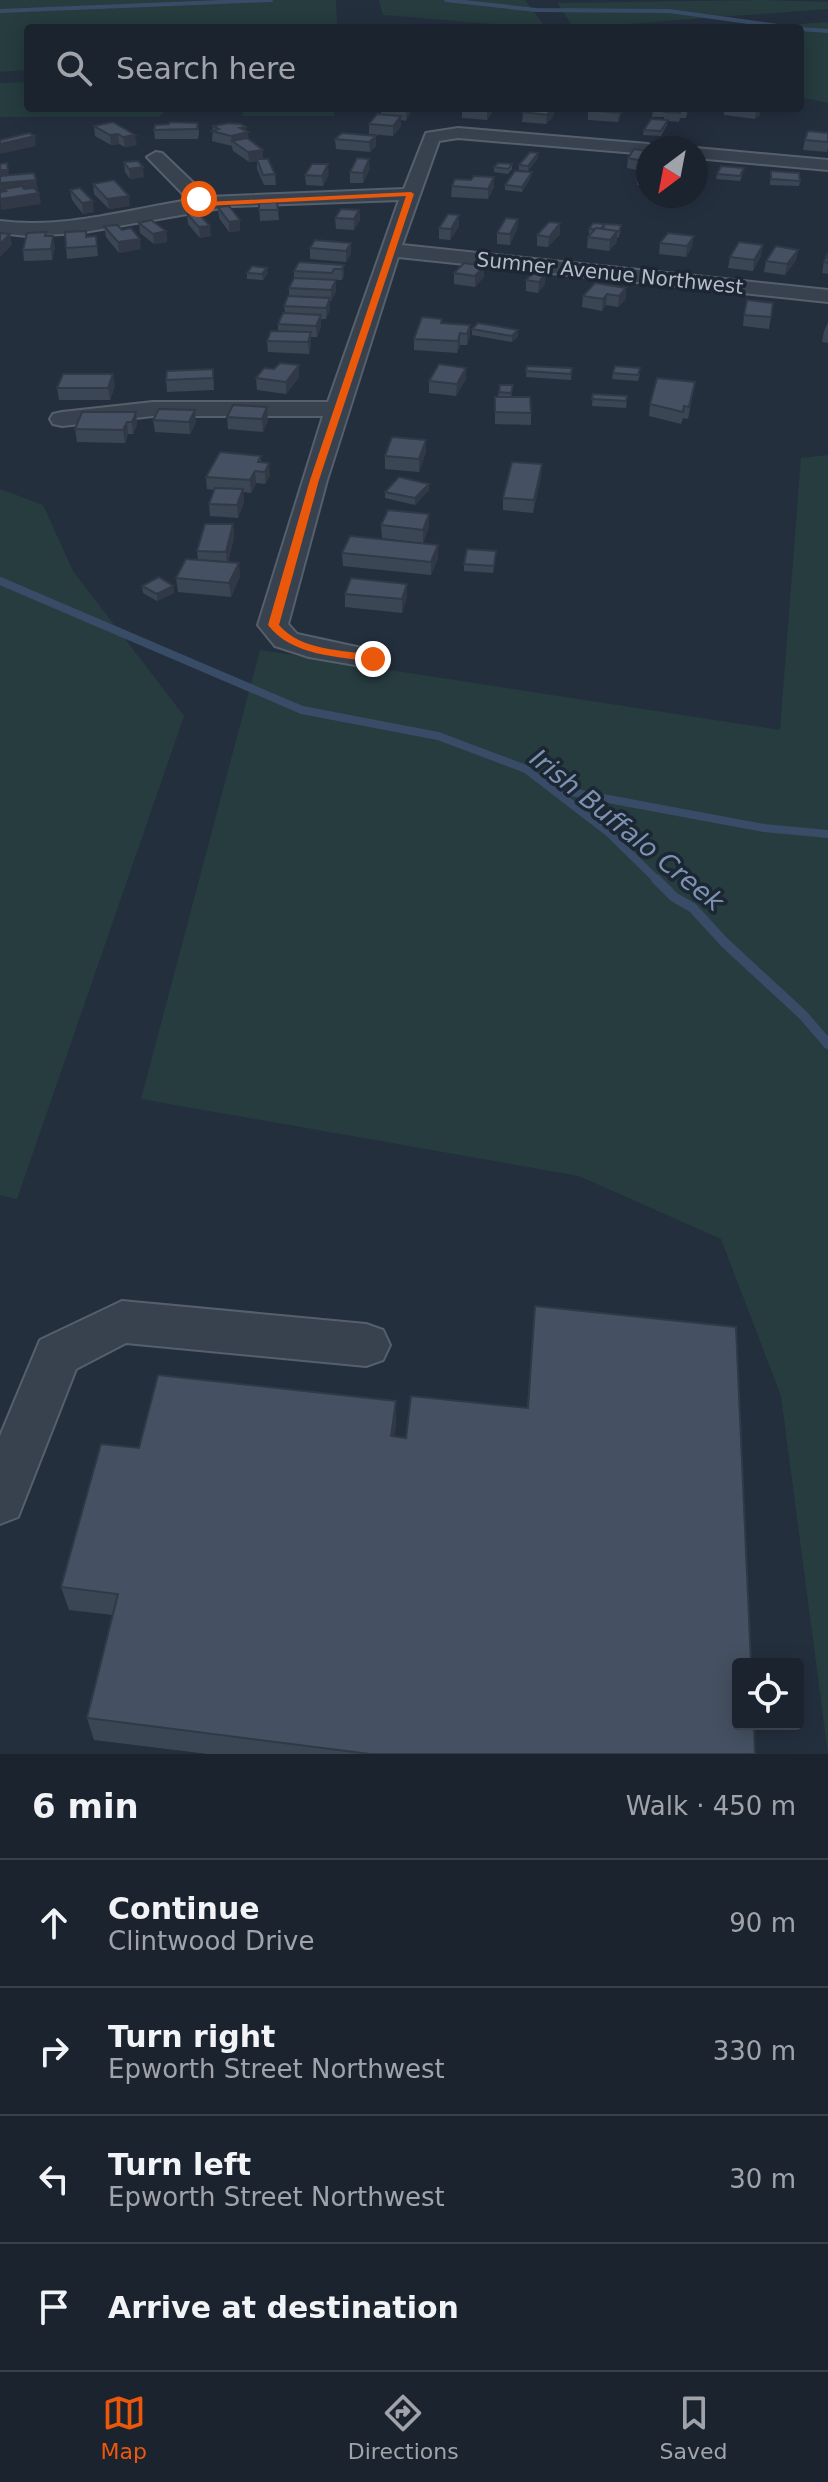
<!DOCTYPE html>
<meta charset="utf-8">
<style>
body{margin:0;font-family:"DejaVu Sans",sans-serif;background:#282f3a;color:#f1f3f6}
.controls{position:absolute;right:24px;bottom:24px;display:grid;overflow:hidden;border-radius:8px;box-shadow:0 4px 20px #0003}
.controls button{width:72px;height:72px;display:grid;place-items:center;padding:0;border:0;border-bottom:2px solid #39404a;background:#1b232e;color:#f1f3f6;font:40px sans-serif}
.compass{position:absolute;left:636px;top:136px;width:72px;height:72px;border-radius:50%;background:#1b232e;box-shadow:0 4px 20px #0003;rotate:212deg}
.stop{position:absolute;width:24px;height:24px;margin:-18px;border:6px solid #ea580c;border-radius:50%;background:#fff}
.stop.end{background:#ea580c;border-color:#fff;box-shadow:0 2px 8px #0008}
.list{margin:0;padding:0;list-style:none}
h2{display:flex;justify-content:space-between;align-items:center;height:104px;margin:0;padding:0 32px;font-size:34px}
h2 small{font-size:26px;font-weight:400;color:#a0a4aa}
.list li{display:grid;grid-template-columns:52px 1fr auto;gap:24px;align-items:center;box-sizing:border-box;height:128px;padding:0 32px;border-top:2px solid #39404a}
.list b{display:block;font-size:30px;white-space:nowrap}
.list p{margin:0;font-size:26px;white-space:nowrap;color:#a0a4aa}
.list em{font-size:26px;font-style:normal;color:#a0a4aa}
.icon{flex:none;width:44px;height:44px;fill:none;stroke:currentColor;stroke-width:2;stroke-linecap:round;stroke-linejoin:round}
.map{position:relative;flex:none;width:828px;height:1754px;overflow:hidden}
.search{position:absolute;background:#1b232e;box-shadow:0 4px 20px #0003;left:24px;right:24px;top:24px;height:88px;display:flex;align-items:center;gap:20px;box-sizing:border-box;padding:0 28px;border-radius:8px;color:#a0a4aa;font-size:30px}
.sheet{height:616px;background:#1b232e}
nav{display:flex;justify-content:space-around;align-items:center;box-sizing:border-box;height:112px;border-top:2px solid #39404a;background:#1b232e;font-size:22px;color:#a0a4aa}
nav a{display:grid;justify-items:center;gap:4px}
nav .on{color:#ea580c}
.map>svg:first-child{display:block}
.green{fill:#263c3f}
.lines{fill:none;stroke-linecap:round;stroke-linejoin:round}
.stream-far2{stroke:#394c67;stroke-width:4}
.stream-far1{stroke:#394c67;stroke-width:8}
.stream{stroke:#394c67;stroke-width:10}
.minor-casing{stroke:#565f6c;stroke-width:4}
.minor{fill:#38414e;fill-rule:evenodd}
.wall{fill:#3b4654}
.shaded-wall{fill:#303945}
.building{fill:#455162;stroke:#303945;stroke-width:2}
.route{fill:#ea580c}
.labels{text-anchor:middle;stroke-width:7;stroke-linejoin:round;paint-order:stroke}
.far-street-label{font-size:20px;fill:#b4bcc9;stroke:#1d2633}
.water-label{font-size:26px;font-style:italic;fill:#7c92b1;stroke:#1d2633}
</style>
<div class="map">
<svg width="828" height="1754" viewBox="0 0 828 1754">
<rect width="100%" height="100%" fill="#242f3e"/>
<g class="green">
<path d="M0,0H336L337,28H28V70L0,72Z"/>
<path d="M379,0H525L546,28L383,15Z"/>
<path d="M761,0L828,2V9L574,28L557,3Z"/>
<path d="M828,22V103L800,97V28H739Z"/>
<path d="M28,82V108H168L159,117H0V83Z"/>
<path d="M247,108H335L334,116H241Z"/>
<path d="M828,455V1754L781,1396L721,1239L579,1176L141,1099L260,650L780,730L801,458Z"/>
<path d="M0,489L43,505L73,571L184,716L17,1199L0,1195Z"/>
</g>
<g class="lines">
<g class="stream-far2">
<path d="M446,0L536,10L669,11L792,28"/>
<path d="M0,11L271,0"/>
<path d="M800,29L828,31"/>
</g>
<g class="stream-far1">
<path d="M0,581L302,710L438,736L526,769L608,832L658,881"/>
<path d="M560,790L764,828L828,834"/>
</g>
<path class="stream" d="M656,879L674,897L693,908L724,942L803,1015L828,1044"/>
<g class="minor-casing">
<g id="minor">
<path d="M458,128L648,144L656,148H648V154L458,138L439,141L402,245L828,290V302L398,257L327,480L288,624L297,634L384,653L388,659L384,665L373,668L309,657L275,646L258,625L323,416H153L62,426L53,424L50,419L53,414L62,412L153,402H328L399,200L232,206L79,233L27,236L0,233V221C66,229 125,210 189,200L147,157L156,152L162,153L208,197L404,189L426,133Z"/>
<path d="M695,148H696L828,160V170L696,158Z"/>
<path d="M122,1301L366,1324L383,1330L390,1345L383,1360L366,1366L126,1343L76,1369L18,1517L0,1524V1436L40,1340Z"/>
</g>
</g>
<use href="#minor" class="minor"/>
</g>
<g class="wall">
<path d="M383,108L411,112L406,121L401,120V126L393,136L369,134V124L381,115V110Z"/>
<path d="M462,108H495L487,120L462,118Z"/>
<path d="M554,108L553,117L546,124L522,122L523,112Z"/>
<path d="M653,108H688L686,118H680L679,122L668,121L667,125L661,136L643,135L644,130L664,120V117H652Z"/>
<path d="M724,108H760V115L755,119L724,115Z"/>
<path d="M588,110L622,112L618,122L588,120Z"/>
<path d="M113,122L137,145L125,147L119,144L111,145L95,136L94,126Z"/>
<path d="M198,123L199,133L198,139H155L154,130L169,124Z"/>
<path d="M213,126L248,132V140L275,174L276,185H264L257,169V161L249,162L233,151L232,146L212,141Z"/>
<path d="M828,133V147L827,152L803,150L805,140Z"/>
<path d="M376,136V146L370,152L336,149L335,139Z"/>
<path d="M648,151V172L627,168L628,158Z"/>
<path d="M538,153V158L528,171L519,170V165Z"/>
<path d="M124,162L144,177L130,179L125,172Z"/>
<path d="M512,164V169L508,174L494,172V167Z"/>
<path d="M370,168L363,183H350V172Z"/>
<path d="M771,171L800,181L799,186L770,185Z"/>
<path d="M532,172L531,177L522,192L505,190V185Z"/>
<path d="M743,173L740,181L716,179L717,174Z"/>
<path d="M329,174L323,186L306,185L305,175Z"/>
<path d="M648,175V186L637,185V180Z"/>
<path d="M494,177V187L488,199L451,197L452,186L471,180Z"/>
<path d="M93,184L130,206L109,209L94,194Z"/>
<path d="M70,190L94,212L83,214L72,200Z"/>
<path d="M259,203L278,210L279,220L260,221Z"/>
<path d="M218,207L240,231L229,232L219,218Z"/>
<path d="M359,210L360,220L354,230L336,229L335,218Z"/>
<path d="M187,214L211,236L200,238L188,224Z"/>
<path d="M459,215V226L450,240L439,239V228Z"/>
<path d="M518,219L517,229L510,245L497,244V233Z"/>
<path d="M139,223L166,231L167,242L154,244L140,233Z"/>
<path d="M560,223V234L548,247L537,246V235Z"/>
<path d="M104,226L141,249L119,253L106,237Z"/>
<path d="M589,229L621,231L618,238H617V242L609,251L587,248L588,237L590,235H589Z"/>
<path d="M46,232V236L55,247L52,260L24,261L23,250Z"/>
<path d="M96,236L98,256L67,259L66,248L86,237Z"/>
<path d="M351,243V254L346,262L310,259V248Z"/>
<path d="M660,243L692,247L686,257L659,254Z"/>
<path d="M798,250L796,260L785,275L764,272L766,261Z"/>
<path d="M828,253V274L822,273L824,262Z"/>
<path d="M761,256L753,271L728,268L730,257Z"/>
<path d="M344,265V276L342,280H335L336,291L331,301H330V309L326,319H321V326L317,337H311V344L309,354L268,352L267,341L278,331V324L285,313L284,306L289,296V288L294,278V271Z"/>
<path d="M534,272L545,284L538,293L526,291V280Z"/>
<path d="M247,273H268L263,280L247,279Z"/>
<path d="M454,273L484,277L475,287L454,284Z"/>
<path d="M595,283L626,299L618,307L606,305L602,311L582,307L583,296Z"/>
<path d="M773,303L769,329L743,326L744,315Z"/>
<path d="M828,322V343L822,342L824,331Z"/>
<path d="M442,323L470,325V336L467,345H460L457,353L414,350V339Z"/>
<path d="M472,329L518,336L512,342L472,335Z"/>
<path d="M299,365V377L286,394L257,390L256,378L274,369Z"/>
<path d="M527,366L572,368L571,380L526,377Z"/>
<path d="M466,368V379L456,396L429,393V381Z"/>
<path d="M213,369L214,390L167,392L166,380Z"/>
<path d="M613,373L640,374L638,381L612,379Z"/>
<path d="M695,382L688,419L683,418L681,424L649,416L650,404Z"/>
<path d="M500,385L512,391L511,397L531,413V425L495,424V397H498Z"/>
<path d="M115,386L110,400H59L57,388Z"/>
<path d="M593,394L627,396L626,408L592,406Z"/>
<path d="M136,412L137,425L133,434H128L125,443L77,442L75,429Z"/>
<path d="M227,417L268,420L263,432L228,429Z"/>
<path d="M153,420L196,422L190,434L155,432Z"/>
<path d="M426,440V452L419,472L385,469V456Z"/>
<path d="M261,456V462L270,475L265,484L256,483L251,493L243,492L244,502L238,518L210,516L209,504L215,490L207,489L206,477Z"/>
<path d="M541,476L533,513L503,510V498Z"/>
<path d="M429,490L415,505L385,498V492Z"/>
<path d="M233,524L234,537L228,562L240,576L231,597L178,592L176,578L198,560L197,551Z"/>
<path d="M381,525L429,527L423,543L382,538Z"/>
<path d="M496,551L493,573L464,571V564Z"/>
<path d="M342,553L438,558L431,575L343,566Z"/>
<path d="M142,586H173L174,593L157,601L143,593Z"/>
<path d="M345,594L407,597L402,613L345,607Z"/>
<path d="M533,1331L755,1754H208L94,1740L87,1718L113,1615L69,1610L61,1587L139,1448L396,1401V1425L394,1437L406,1438L527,1408Z"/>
</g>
<g class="shaded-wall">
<path d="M408,108H411V112L406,121V111Z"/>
<path d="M488,108H495L487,120V110Z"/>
<path d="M554,108L553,117L546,124L547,115Z"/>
<path d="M620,108H622V112L618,122Z"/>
<path d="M758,108H760V115L755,119L756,109Z"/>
<path d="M401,116V126L393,136V126Z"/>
<path d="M246,127V133L248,132L249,142L232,141V146L231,136L240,128Z"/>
<path d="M118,134L119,144L111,145L110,135Z"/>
<path d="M135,135L137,145L125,147L123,137Z"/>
<path d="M35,136L36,146L0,154V144Z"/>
<path d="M376,136V146L370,152L369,142Z"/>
<path d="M263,150V159L249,162L248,152Z"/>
<path d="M538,153V158L528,171V166Z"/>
<path d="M369,159L370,168L363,183V173Z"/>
<path d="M328,164L329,174L323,186L322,176Z"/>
<path d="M143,167L144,177L130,179L129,169Z"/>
<path d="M0,170H8L10,180H0Z"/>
<path d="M532,172L531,177L522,192V187Z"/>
<path d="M494,177V187L488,199V189Z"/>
<path d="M36,180L38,190L6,193L4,189L5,193H0V183Z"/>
<path d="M39,193L41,204L1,210L0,199Z"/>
<path d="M129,196L130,206L109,209L107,199Z"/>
<path d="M93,201L94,212L83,214L82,203Z"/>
<path d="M359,210L360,220L354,230V219Z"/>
<path d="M459,215V226L450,240L451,229Z"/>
<path d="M518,219L517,229L510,245V234Z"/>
<path d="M240,220V231L229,232V222Z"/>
<path d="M560,223V234L548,247L549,237Z"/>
<path d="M210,226L211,236L200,238L199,227Z"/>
<path d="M166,231L167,242L154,244L153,234Z"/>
<path d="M617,231V242L609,251L610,240Z"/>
<path d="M10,234L12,245L0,257V244Z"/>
<path d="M53,236L55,247L52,260L51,249Z"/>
<path d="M694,236L692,247L686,257L687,246Z"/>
<path d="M140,239L141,249L119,253L118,242Z"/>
<path d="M351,243V254L346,262V251Z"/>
<path d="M763,245L761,256L753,271L754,260Z"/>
<path d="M798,250L796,260L785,275L787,264Z"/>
<path d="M344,265V276L342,280V269Z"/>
<path d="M484,266V277L475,287V276Z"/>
<path d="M267,268L268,273L263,280L262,274Z"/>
<path d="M546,273L545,284L538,293L539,282Z"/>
<path d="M336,280V291L331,301V290Z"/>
<path d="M626,288V299L618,307L619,296Z"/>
<path d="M607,294L606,305L602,311L603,299Z"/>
<path d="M330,298V309L326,319V308Z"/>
<path d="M321,315V326L317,337L316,326Z"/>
<path d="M470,325V336L467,345V334Z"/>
<path d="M518,330V336L512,342V336Z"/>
<path d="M311,332V344L309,354L308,342Z"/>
<path d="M460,333V345L457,353L458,341Z"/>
<path d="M299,365V377L286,394V382Z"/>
<path d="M466,368V379L456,396L457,384Z"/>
<path d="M113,374L115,386L110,400L108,388Z"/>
<path d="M267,407L268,420L263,432L262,419Z"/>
<path d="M195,410L196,422L190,434L189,422Z"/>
<path d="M136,412L137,425L133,434L132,422Z"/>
<path d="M127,422L128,434L125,443L123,430Z"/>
<path d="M426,440V452L419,472V459Z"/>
<path d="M269,463L270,475L265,484V472Z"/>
<path d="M542,464L541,476L533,513L534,500Z"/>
<path d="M255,471L256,483L251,493L250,480Z"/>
<path d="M429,484V490L415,505V498Z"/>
<path d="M243,489L244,502L238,518L237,505Z"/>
<path d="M429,514V527L423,543V530Z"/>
<path d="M233,524L234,537L227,565L226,552Z"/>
<path d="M438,545V558L431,575V562Z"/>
<path d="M239,563L240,576L231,597L229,583Z"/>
<path d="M407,584V597L402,613V599Z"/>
<path d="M173,586L174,593L157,601V594Z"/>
<path d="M396,1401V1425L391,1461V1436Z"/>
</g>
<g class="building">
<path d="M383,108H408L406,111L381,110Z"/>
<path d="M462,108H488L487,110Z"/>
<path d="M527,108H553L547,115L523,112Z"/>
<path d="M590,108H620L619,113L588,110Z"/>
<path d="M665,108H688H681L680,113L664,112Z"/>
<path d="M377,114L401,116L393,126L369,124Z"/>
<path d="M651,119L668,120L661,131L644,130Z"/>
<path d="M113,122L135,135L123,137L118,134L110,135L94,126Z"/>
<path d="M170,122L198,123L197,129L154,130L155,125L169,124Z"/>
<path d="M229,123L241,124L246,127L240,128L248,132L231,136L212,131L219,129L213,126Z"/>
<path d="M808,131L828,133V142L805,140Z"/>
<path d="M29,133L35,136L0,144V140Z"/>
<path d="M342,133L376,136L369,142L335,139Z"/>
<path d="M247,138L263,150L248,152L232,141Z"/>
<path d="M634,149L648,151V162L628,158Z"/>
<path d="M530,152L538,153L528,166L519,165Z"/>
<path d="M357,158L369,159L363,173L350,172Z"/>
<path d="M257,159H268L275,174L263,175Z"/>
<path d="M138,161L143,167L129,169L124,162Z"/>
<path d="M7,163L8,170H0V164Z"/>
<path d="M498,163L512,164L508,169L494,167Z"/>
<path d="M312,164H328L322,176L305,175Z"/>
<path d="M721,166L744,168L740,176L717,174Z"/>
<path d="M515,171L532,172L522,187L505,185Z"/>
<path d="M771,171L799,173L800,181L771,179Z"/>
<path d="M34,173L36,180L0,183V176Z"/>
<path d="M639,175H648V181L637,180Z"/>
<path d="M474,176L494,177L488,189L452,186L455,179L471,180Z"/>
<path d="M114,180L129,196L107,199L93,184Z"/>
<path d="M22,186L24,189L34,188L39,193L0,199V192L6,191L4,189Z"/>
<path d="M80,188L93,201L82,203L70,190Z"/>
<path d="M277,202L278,210H259V203Z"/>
<path d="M229,206L240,220L229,222L218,207Z"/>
<path d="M341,209L359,210L354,219L335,218Z"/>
<path d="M197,212L210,226L199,227L187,214Z"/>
<path d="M448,214L459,215L451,229L439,228Z"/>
<path d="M506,218L518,219L510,234L497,233Z"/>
<path d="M151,220L166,231L153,234L139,223Z"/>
<path d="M549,222L560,223L549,237L537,235Z"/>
<path d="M593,223L604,224L601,229H589Z"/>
<path d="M605,224L621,225L619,232H617L603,229Z"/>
<path d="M117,225L122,230L131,228L140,239L118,242L104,226Z"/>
<path d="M596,228L617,231L610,240L588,237Z"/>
<path d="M86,231V237L96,236L97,246L66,248L65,232Z"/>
<path d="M46,232L45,236H53L51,249L23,250L27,233Z"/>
<path d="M0,233L10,234L0,244Z"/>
<path d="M668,233L694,236L687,246L660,243Z"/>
<path d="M315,240L351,243L346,251L310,248Z"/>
<path d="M739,242L763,245L754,260L730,257Z"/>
<path d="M776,246L798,250L787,264L766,261Z"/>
<path d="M828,253V263L824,262Z"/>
<path d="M299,262L344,265L342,269H334L332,273L294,271Z"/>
<path d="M464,263L484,266L475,276L454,273Z"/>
<path d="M252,266L267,268L262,274L247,273Z"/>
<path d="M534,272L546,273L539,282L526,280Z"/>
<path d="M294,278L336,280L331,290L289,288Z"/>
<path d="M595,283L626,288L619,296L607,294L603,299L583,296Z"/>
<path d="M288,296L330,298L326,308L284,306Z"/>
<path d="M747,300L773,303L771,317L744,315Z"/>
<path d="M283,313L321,315L316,326L278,324Z"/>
<path d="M422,317L442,319L441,323L470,325L467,334L460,333L458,341L414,339Z"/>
<path d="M478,323L518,330L512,336L472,329Z"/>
<path d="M271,331L311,332L308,342L267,341Z"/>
<path d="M280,363L299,365L286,382L256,378L264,368L274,369Z"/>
<path d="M439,364L466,368L457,384L429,381Z"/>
<path d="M527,366L572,368L571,374L526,371Z"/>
<path d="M615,366L640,368L638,375L613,373Z"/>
<path d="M213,369V378L166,380L167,371Z"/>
<path d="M63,374H113L108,388H57Z"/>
<path d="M657,378L695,382L689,407L684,406L683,412L650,404Z"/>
<path d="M500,385H513L511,393L499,392Z"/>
<path d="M593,394L627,396L626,401L592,399Z"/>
<path d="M495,397H530L531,413L495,412Z"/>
<path d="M233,405L267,407L262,419L227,417Z"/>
<path d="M159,409L195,410L189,422L153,420Z"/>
<path d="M82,412H136L132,422H127L123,430L75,429Z"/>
<path d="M392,437L426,440L419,459L385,456Z"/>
<path d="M220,452L261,456L258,462L269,463L265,472L255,471L250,480L206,477Z"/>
<path d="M512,462L542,464L534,500L503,498Z"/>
<path d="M399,477L429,484L415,498L385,492Z"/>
<path d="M215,488L243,489L237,505L209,504Z"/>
<path d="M388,510L429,514L423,530L381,525Z"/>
<path d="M205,524H233L226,552L197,551Z"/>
<path d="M350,536L438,545L431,562L342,553Z"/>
<path d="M467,549L496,551L494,566L464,564Z"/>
<path d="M186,559L239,563L229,583L176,578Z"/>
<path d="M159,577L173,586L157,594L142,586Z"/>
<path d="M351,578L407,584L402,599L345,594Z"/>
<path d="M535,1306L736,1327L751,1664H738V1724H754L755,1754H370L87,1718L118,1594L61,1587L101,1444L139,1448L158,1375L396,1401L391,1436L406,1438L411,1396L528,1408Z"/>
</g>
<path class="route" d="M411,192L414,194L319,480L279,625C302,652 343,649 376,656L378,659L373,662C336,656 292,656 268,625L310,480L406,196L204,206L195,199L201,198L206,202Z"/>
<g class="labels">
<g class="far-street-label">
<text transform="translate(610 273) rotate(6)" y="7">Sumner Avenue Northwest</text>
</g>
<g class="water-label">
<text transform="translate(627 830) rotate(39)" y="9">Irish Buffalo Creek</text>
</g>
</g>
</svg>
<div class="controls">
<button><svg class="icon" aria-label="locate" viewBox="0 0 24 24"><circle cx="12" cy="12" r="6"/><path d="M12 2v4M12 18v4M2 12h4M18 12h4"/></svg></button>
</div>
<svg class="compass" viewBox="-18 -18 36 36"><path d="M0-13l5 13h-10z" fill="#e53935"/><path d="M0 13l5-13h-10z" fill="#a0a4aa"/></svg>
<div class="stop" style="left:199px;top:199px"></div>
<div class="stop end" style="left:373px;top:659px"></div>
<div class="search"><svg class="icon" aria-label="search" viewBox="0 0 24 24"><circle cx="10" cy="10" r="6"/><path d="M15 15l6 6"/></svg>Search here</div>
</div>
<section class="sheet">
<h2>6 min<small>Walk · 450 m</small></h2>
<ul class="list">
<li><svg class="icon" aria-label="ahead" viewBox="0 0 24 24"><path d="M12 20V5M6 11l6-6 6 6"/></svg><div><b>Continue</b><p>Clintwood Drive</p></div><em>90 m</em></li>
<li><svg class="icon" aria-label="right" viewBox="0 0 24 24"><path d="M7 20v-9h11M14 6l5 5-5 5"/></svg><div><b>Turn right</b><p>Epworth Street Northwest</p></div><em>330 m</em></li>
<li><svg class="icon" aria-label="left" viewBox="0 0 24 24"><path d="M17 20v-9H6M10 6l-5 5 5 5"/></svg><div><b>Turn left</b><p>Epworth Street Northwest</p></div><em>30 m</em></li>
<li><svg class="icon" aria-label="arrive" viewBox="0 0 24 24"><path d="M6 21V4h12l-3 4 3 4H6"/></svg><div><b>Arrive at destination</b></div></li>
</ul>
</section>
<nav>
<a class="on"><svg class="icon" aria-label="map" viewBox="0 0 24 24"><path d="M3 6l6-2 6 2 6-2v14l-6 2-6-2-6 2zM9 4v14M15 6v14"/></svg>Map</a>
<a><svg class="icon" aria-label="directions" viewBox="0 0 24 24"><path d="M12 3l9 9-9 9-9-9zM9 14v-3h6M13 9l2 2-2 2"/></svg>Directions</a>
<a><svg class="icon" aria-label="saved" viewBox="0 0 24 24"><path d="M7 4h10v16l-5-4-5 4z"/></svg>Saved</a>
</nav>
